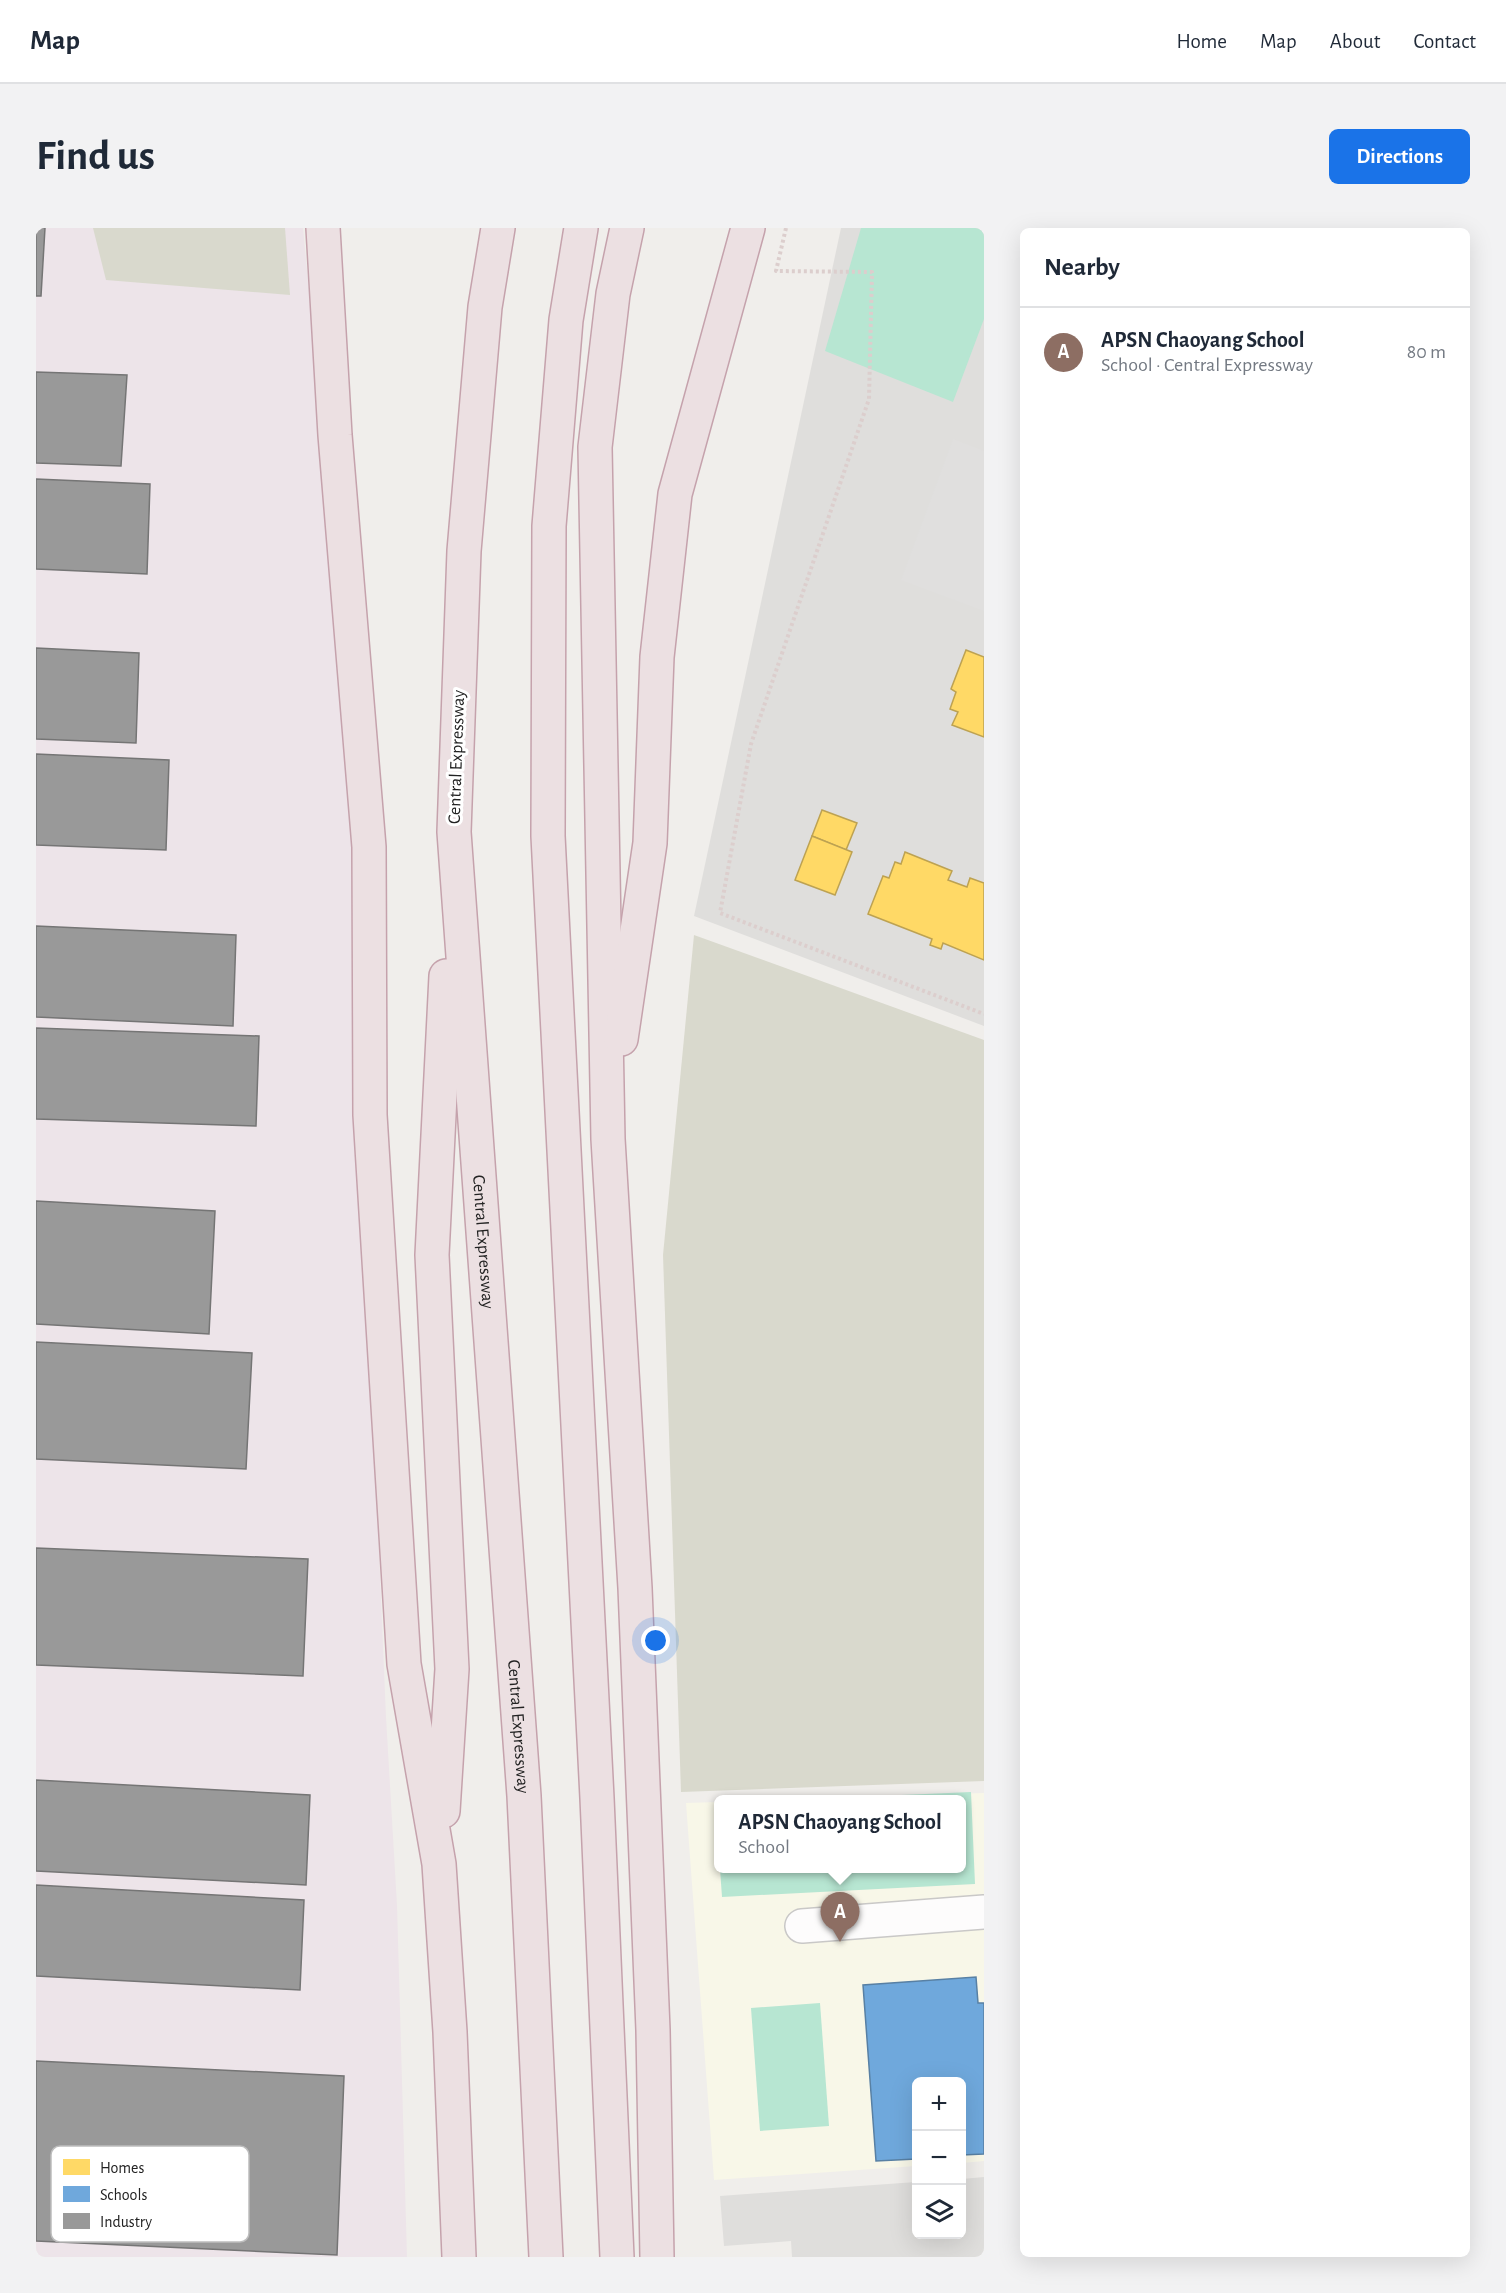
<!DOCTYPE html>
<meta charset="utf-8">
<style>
body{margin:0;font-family:"Alegreya Sans",sans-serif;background:#f2f2f3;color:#1f2937}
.controls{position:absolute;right:18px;bottom:18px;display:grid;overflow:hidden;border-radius:9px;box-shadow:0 6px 24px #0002}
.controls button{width:54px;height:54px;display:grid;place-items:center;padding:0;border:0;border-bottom:2px solid #e0e1e3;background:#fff;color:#1f2937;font:30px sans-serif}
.you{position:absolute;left:620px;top:1413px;width:21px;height:21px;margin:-15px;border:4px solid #fff;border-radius:50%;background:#1a73e8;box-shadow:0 0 0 9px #1a73e833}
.badge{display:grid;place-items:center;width:39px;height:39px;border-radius:50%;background:#1a73e8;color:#fff;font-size:20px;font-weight:700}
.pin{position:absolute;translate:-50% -50px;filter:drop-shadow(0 2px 3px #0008)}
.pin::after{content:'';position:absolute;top:32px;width:21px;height:18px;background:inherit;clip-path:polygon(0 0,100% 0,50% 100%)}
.popup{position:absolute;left:678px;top:1567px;width:252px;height:78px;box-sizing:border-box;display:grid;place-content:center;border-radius:9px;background:#fff;filter:drop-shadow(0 2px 4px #0005);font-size:20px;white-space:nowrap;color:#747a83}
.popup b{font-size:22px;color:#1f2937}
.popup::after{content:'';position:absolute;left:50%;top:100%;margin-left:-12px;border:12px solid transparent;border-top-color:#fff}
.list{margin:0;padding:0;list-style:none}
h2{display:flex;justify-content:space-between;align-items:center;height:78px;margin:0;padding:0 24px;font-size:26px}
h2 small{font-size:20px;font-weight:400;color:#747a83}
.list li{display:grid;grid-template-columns:39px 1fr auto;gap:18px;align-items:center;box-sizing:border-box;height:90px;padding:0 24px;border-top:2px solid #e0e1e3}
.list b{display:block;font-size:22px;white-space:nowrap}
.list p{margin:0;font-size:20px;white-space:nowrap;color:#747a83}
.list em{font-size:20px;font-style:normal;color:#747a83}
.icon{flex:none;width:33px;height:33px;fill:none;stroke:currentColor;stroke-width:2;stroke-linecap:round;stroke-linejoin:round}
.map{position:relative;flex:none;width:948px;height:2029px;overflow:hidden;border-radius:9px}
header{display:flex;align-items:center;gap:36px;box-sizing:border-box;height:84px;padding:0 30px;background:#fff;border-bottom:2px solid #e0e1e3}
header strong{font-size:28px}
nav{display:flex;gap:33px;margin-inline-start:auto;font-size:21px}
.intro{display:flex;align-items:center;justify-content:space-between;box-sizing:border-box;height:144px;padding:0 36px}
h1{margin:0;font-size:42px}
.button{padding:15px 27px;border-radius:9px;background:#1a73e8;color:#fff;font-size:21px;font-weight:700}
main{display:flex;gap:36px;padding:0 36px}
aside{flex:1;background:#fff;border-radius:9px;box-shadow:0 6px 24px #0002}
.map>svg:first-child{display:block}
.residential{fill:#dfdedc}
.industrial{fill:#ede4e9}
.education{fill:#f8f7e8}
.construction{fill:#d9d9cd}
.pitch{fill:#b7e6d2}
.parking{fill:#e0dfde}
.homes{fill:#ffd966;stroke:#bda252;stroke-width:1.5}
.schools{fill:#6fa8dc;stroke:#5880a4;stroke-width:1.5}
.industry{fill:#999;stroke:#757575;stroke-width:1.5}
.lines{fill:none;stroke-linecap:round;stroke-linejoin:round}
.minor-casing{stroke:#c9c8c7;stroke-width:36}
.highway-casing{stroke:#c5a2ac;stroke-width:36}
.path{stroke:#dccecd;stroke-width:4;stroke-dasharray:3 3;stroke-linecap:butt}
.minor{stroke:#fdfcfc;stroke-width:33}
.highway{stroke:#ece0e2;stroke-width:33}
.labels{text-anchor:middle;stroke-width:6;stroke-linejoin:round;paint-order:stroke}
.street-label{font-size:18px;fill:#222;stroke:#fff}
.key{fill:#fff;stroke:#bdbdbd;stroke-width:1.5}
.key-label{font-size:16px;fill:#222}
</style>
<header>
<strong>Map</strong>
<nav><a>Home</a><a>Map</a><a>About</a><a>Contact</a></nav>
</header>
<div class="intro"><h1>Find us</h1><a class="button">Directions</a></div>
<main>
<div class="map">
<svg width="948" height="2029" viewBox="0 0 948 2029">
<rect width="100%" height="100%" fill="#f0eeeb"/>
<g class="residential">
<path d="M805,0H948V798L658,688Z"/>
<path d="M948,1949V2029H756L755,2013L688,2018L684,1968L880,1954V2006H926V1951Z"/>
</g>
<path class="industrial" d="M0,0H267L326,621L325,899L350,1489L361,1677L371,2029H0Z"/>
<path class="education" d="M948,1565V1933L926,1935V1854H880V1938L678,1952L650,1575L682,1574V1640H926V1572L755,1571Z"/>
<g class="construction">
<path d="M57,0H249L254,67L70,52Z"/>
<path d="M658,707L948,812V1553L645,1564L627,1027Z"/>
</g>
<g class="pitch">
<path d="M825,0H948V91L917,174L789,123Z"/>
<path d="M935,1564L939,1656L686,1669L684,1641L926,1640V1572L773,1571Z"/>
<path d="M784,1775L793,1898L724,1903L715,1780Z"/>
</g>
<path class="parking" d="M917,211L948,223V383L865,352Z"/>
<g class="homes">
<path d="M930,422L948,429V509L916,497L922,484L914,481L920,464L915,461Z"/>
<path d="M786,582L821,595L810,622L776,608Z"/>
<path d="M776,608L816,624L799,667L759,652Z"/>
<path d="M869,624L916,643L912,652L931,659L934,650L948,655V732L907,715L905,721L894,717L896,711L832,686L847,648L853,650L859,634L865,636Z"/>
</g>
<path class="schools" d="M940,1749L942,1775H948V1926L926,1927V1854H880V1931L840,1933L827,1757Z"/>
<g class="industry">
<path d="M0,0H9L5,68H0Z"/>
<path d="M0,144L91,147L85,238L0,235Z"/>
<path d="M0,251L114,256L111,346L0,341Z"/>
<path d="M0,420L103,425L100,515L0,511Z"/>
<path d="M0,526L133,532L130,622L0,617Z"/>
<path d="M0,698L200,707L197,798L0,789Z"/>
<path d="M0,800L223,808L220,898L0,891Z"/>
<path d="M0,973L179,983L173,1106L0,1096Z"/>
<path d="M0,1114L216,1125L210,1241L0,1231Z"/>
<path d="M0,1320L272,1331L267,1448L0,1437Z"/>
<path d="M0,1552L274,1567L270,1657L0,1643Z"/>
<path d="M0,1657L268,1672L264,1762L0,1748Z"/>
<path d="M0,1833L308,1848L301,2027L0,2013Z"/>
</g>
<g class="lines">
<g class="minor-casing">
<path id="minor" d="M766,1698L948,1684"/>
</g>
<g class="highway-casing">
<g id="highway">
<path d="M287,0L299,207L333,619L334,887L368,1436L403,1636L414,1804L423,2029"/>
<path id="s1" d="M462,0L449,79L428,323L418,604L488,1568L510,2029"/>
<path d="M545,0L530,92L513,298L512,608L561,1570L581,2029"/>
<path d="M591,0L577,66L559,219L572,911L599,1360L617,1802L621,2029"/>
<path d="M585,811L614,615L621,429L639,266L712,0"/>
<path d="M407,1583L416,1441L396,1027L410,748"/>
</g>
</g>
<path class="path" d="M750,0L740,43L836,44L833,171L715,516L684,685L948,786"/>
<use href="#minor" class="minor"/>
<use href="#highway" class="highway"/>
</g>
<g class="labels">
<g class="street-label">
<text transform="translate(420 529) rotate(-88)" y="6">Central Expressway</text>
<text dy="6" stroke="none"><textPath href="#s1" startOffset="1017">Central Expressway</textPath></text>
<text dy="6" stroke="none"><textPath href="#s1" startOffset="1503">Central Expressway</textPath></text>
</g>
</g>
<rect x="15" y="1918" width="198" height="96" rx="9" class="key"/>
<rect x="27" y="1931" width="27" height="16" fill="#ffd966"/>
<rect x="27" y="1958" width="27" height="16" fill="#6fa8dc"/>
<rect x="27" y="1985" width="27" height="16" fill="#999"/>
<g class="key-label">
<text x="64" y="1945">Homes</text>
<text x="64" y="1972">Schools</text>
<text x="64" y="1999">Industry</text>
</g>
</svg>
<div class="controls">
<button>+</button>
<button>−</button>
<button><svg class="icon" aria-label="layers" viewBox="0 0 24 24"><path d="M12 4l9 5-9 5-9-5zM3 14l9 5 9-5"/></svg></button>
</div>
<div class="you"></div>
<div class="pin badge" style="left:804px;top:1714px;background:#8d6e63">A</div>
<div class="popup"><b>APSN Chaoyang School</b>School</div>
</div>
<aside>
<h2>Nearby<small></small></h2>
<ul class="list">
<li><span class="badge" style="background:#8d6e63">A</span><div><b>APSN Chaoyang School</b><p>School · Central Expressway</p></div><em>80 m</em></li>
</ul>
</aside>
</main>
